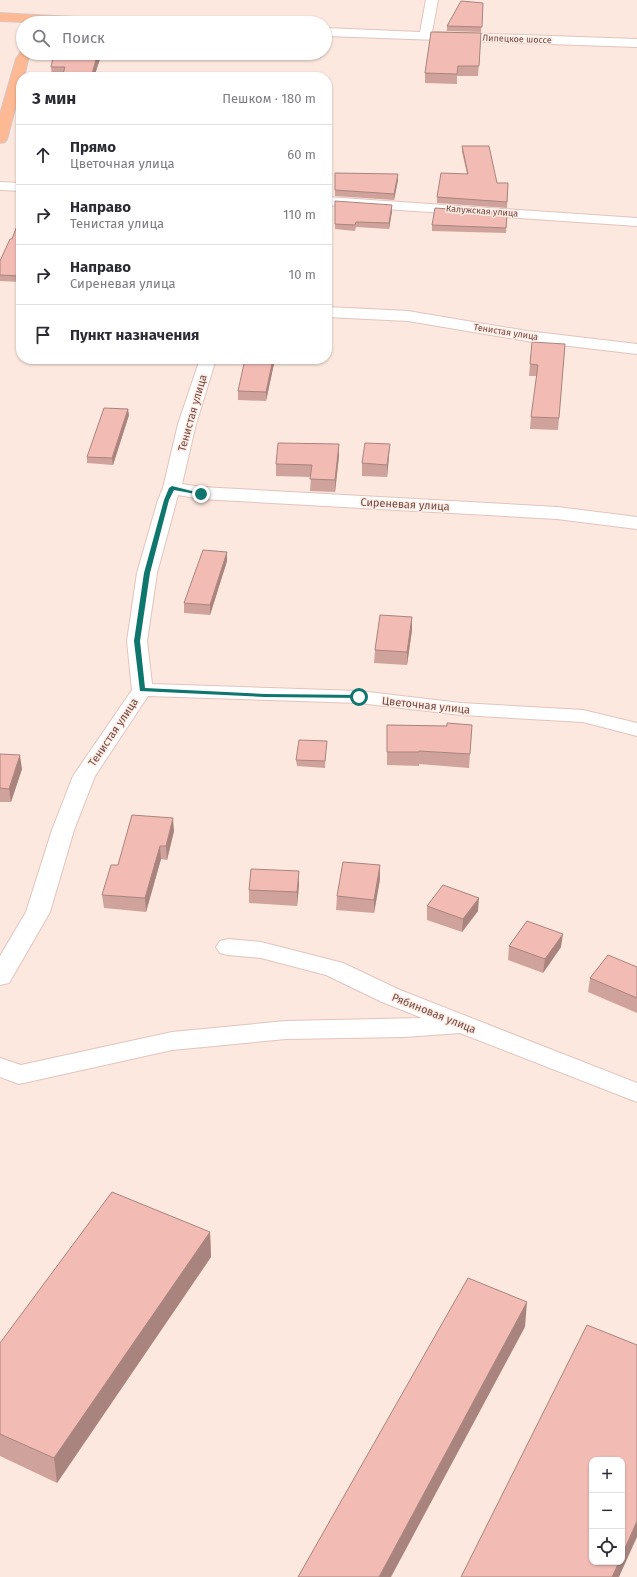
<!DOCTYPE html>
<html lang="ru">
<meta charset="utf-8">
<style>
body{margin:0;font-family:"Fira Sans",sans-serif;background:#f7f7f7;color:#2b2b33}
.controls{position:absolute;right:12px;bottom:12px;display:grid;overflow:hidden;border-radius:8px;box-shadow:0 1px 3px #0004}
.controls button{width:36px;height:36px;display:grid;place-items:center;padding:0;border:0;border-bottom:1px solid #e1e1e2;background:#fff;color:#2b2b33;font:20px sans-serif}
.stop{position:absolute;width:12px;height:12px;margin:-9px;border:3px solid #0f766e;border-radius:50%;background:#fff}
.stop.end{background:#0f766e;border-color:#fff;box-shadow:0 1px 4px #0008}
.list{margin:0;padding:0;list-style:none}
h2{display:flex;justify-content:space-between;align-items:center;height:52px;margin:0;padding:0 16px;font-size:17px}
h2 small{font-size:13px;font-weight:400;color:#7c7c81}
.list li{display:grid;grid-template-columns:26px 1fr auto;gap:12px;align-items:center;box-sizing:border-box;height:60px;padding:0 16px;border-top:1px solid #e1e1e2}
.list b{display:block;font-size:15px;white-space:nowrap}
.list p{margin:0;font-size:13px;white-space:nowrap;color:#7c7c81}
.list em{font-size:13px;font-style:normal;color:#7c7c81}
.icon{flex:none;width:22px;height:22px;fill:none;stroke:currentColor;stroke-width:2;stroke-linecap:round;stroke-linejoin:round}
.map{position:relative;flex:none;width:637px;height:1577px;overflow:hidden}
.search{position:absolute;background:#fff;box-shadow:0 1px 3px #0004;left:16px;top:16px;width:316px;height:44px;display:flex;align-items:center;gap:10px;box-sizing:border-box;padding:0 14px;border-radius:22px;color:#7c7c81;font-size:15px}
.panel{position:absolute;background:#fff;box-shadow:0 1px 3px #0004;left:16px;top:72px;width:316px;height:292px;border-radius:16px}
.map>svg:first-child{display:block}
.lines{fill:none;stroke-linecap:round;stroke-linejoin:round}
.minor-casing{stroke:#e2c4bd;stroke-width:2}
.major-casing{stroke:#d5c8c8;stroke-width:2}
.minor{fill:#fff;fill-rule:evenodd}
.major{fill:#fdb894;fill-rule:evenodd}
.wall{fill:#d0a29c}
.shaded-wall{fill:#a9847f}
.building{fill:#f2bcb5;stroke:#a9847f}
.route{fill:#0f766e}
.labels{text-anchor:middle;stroke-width:3;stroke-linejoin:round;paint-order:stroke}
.far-street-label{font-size:9px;fill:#724946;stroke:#ffede4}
.street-label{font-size:11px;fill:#724946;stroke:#ffede4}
</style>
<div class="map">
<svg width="637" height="1577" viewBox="0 0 637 1577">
<rect width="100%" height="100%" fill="#fce8de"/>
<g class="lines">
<g class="minor-casing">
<g id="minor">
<path d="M426,0H438L432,32L637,39V47L325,36V28L420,32Z"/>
<path d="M53,16L119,19L123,20L125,23H49L47,20L49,17Z"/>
<path d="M0,182L21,183V191L0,190Z"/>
<path d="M327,197L637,218V226L327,205Z"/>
<path d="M327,307L408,311L527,331L637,344V354L527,341L408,321L327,317Z"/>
<path d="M200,359H216L196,424L182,484L201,487L557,507L637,517V529L557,519L201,499L178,495L157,573L147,641L152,684L359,691L461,703L583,710L637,723V736L583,722L461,715L359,703L148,696L95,776L74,830L50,912L9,983L0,985V956L26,912L52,830L73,776L132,690L127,641L137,573L158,500L163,488L178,424Z"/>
<path d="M228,939L261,942L343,963L400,990L637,1083V1102L460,1033L404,1037L286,1039L172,1050L19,1084L0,1077V1058L21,1065L172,1032L286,1021L422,1018L382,1002L326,975L261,958L228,955L220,953L216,947L220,941Z"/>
</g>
</g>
<g class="major-casing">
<g id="major">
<path d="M0,13L53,16L57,17L59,20L56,23L0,21Z"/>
<path d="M22,50L23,53H33L28,60L24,77H21V87L7,139L5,142L0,143V114L16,59Z"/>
</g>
</g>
<use href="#minor" class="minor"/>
<use href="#major" class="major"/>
</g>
<g class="wall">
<path d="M483,3L481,32L447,31V26Z"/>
<path d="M481,33L478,76H457V84L425,83V73Z"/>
<path d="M54,53H102L94,77H52L51,67Z"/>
<path d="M462,146L497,183H508L507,208L437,203V197L467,174L462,152Z"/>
<path d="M335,173L398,180L394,200L335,196Z"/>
<path d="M335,201L392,211L389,229L356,227L355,231L335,229Z"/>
<path d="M507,213L506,233L432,231V225Z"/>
<path d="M21,215V282L0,281V261L12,239Z"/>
<path d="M565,344L558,430L530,429L531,417L537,376H529L530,364Z"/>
<path d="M275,359L266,401L238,400V391Z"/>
<path d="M129,415L113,465L87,463V457Z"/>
<path d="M339,444V456L335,492L310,491L311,477L276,476V464Z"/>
<path d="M389,456L387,477L362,476V463Z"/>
<path d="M227,561L210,615L184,613V603Z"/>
<path d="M412,630L407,665L374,663L375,650Z"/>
<path d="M387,725L447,726L472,725L469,768L419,764V766L387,765Z"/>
<path d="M326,748L325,768L297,766L296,760Z"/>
<path d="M0,754L22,769L11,802H0Z"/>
<path d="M174,831L167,860L161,859L146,912L104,908L102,895L118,865Z"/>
<path d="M380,879L374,913L336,910L337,896Z"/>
<path d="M299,885L297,906L249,903V890Z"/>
<path d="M427,906L478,911L462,932L427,920Z"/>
<path d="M509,946L561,947L543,973L508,960Z"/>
<path d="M637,967V1013L588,992L590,978Z"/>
<path d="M210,1232L211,1257L57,1483L0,1456V1343Z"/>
</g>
<g class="shaded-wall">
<path d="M98,53H102L94,77H91Z"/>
<path d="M398,174V180L394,200V194Z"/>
<path d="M392,205V211L389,229V223Z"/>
<path d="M273,359H275L266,401V392Z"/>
<path d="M128,409L129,415L113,465L112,458Z"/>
<path d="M339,444V456L335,492V480Z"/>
<path d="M390,444L389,456L387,477V465Z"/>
<path d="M227,552V561L210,615V605Z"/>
<path d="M412,617V630L407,665V652Z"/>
<path d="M20,755L22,769L11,802L9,789Z"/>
<path d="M173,818L174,831L167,860L166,846Z"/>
<path d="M160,846L161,859L146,912L145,898Z"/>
<path d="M380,865V879L374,913V900Z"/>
<path d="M299,871V885L297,906V892Z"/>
<path d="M479,898L478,911L462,932L463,919Z"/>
<path d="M563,934L561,947L543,973L545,959Z"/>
<path d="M210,1232L211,1257L57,1483L54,1458Z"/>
<path d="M527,1302L525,1327L391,1577H379Z"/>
<path d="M637,1521V1537L619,1577H612L619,1562H622V1555Z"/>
</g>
<g class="building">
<path d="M461,1L483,3L482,27L447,26Z"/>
<path d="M431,32L481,33L479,66H458L457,74L425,73Z"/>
<path d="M54,53H98L91,77H62L65,67H51Z"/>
<path d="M462,146H489L497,183H508L507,202L437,197L441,173L468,174Z"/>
<path d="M335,173L398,174L394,194L335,190Z"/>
<path d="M335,201L392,205L389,223L356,222L355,225L335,224Z"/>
<path d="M435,208L507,213L506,228L432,225Z"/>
<path d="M21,215V276L0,275V261L10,239H12Z"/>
<path d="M532,342L565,344L559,418L531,417L538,365L530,364Z"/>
<path d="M245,359H273L266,392L238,391Z"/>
<path d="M104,408L128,409L112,458L87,457Z"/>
<path d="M278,443L339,444L335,480L310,479L312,465L276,464Z"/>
<path d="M365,443L390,444L387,465L362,463Z"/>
<path d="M203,550L227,552L210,605L184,603Z"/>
<path d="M380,615L412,617L407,652L375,650Z"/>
<path d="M447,723L472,725L470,754L419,751V752H387V725L447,726Z"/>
<path d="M299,740L327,741L325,761L296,760Z"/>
<path d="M0,754L20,755L9,789L0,788Z"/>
<path d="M132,815L173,818L166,846H160L145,898L102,895L111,865H118Z"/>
<path d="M343,862L380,865L374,900L337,896Z"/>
<path d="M251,869L299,871L297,892L249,890Z"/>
<path d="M443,885L479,898L463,919L427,906Z"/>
<path d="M527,921L563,934L545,959L509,946Z"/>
<path d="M608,955L637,967V998L590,978Z"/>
<path d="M112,1192L210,1232L54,1458L0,1434V1343Z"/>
<path d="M468,1278L527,1302L379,1577H298Z"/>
<path d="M587,1325L637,1345V1521L622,1555V1460H592V1562H619L612,1577H461Z"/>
</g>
<path class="route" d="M172,486L204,494L201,495L174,490L169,500L150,573L140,641L145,688L265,694L359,695L362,697L361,698L265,697L140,691L134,641L144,573L164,500L169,488Z"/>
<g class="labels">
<g class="far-street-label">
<text transform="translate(517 39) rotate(2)" y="3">Липецкое шоссе</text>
<text transform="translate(482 211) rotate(4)" y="3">Калужская улица</text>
<text transform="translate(506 332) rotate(9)" y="3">Тенистая улица</text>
</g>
<g class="street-label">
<text transform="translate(192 413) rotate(-74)" y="4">Тенистая улица</text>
<text transform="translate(405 504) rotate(3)" y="4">Сиреневая улица</text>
<text transform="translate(426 705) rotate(6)" y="4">Цветочная улица</text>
<text transform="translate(113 732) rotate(-56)" y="4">Тенистая улица</text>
<text transform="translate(434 1013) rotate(22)" y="4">Рябиновая улица</text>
</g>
</g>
</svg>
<div class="controls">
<button>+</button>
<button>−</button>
<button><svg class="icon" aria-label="locate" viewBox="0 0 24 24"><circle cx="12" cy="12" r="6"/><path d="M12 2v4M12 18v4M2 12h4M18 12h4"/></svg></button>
</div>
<div class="stop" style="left:359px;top:697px"></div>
<div class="stop end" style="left:201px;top:494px"></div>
<div class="search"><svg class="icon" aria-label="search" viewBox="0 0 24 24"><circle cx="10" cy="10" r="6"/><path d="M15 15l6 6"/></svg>Поиск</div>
<section class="panel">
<h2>3 мин<small>Пешком · 180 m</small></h2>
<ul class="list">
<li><svg class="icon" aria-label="ahead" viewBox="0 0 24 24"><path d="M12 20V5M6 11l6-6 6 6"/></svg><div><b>Прямо</b><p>Цветочная улица</p></div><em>60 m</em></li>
<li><svg class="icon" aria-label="right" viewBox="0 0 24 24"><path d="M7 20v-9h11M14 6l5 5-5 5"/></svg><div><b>Направо</b><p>Тенистая улица</p></div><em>110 m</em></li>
<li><svg class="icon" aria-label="right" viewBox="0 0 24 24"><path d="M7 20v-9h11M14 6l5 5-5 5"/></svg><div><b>Направо</b><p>Сиреневая улица</p></div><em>10 m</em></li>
<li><svg class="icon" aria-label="arrive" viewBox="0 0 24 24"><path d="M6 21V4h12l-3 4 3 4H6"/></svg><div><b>Пункт назначения</b></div></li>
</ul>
</section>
</div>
